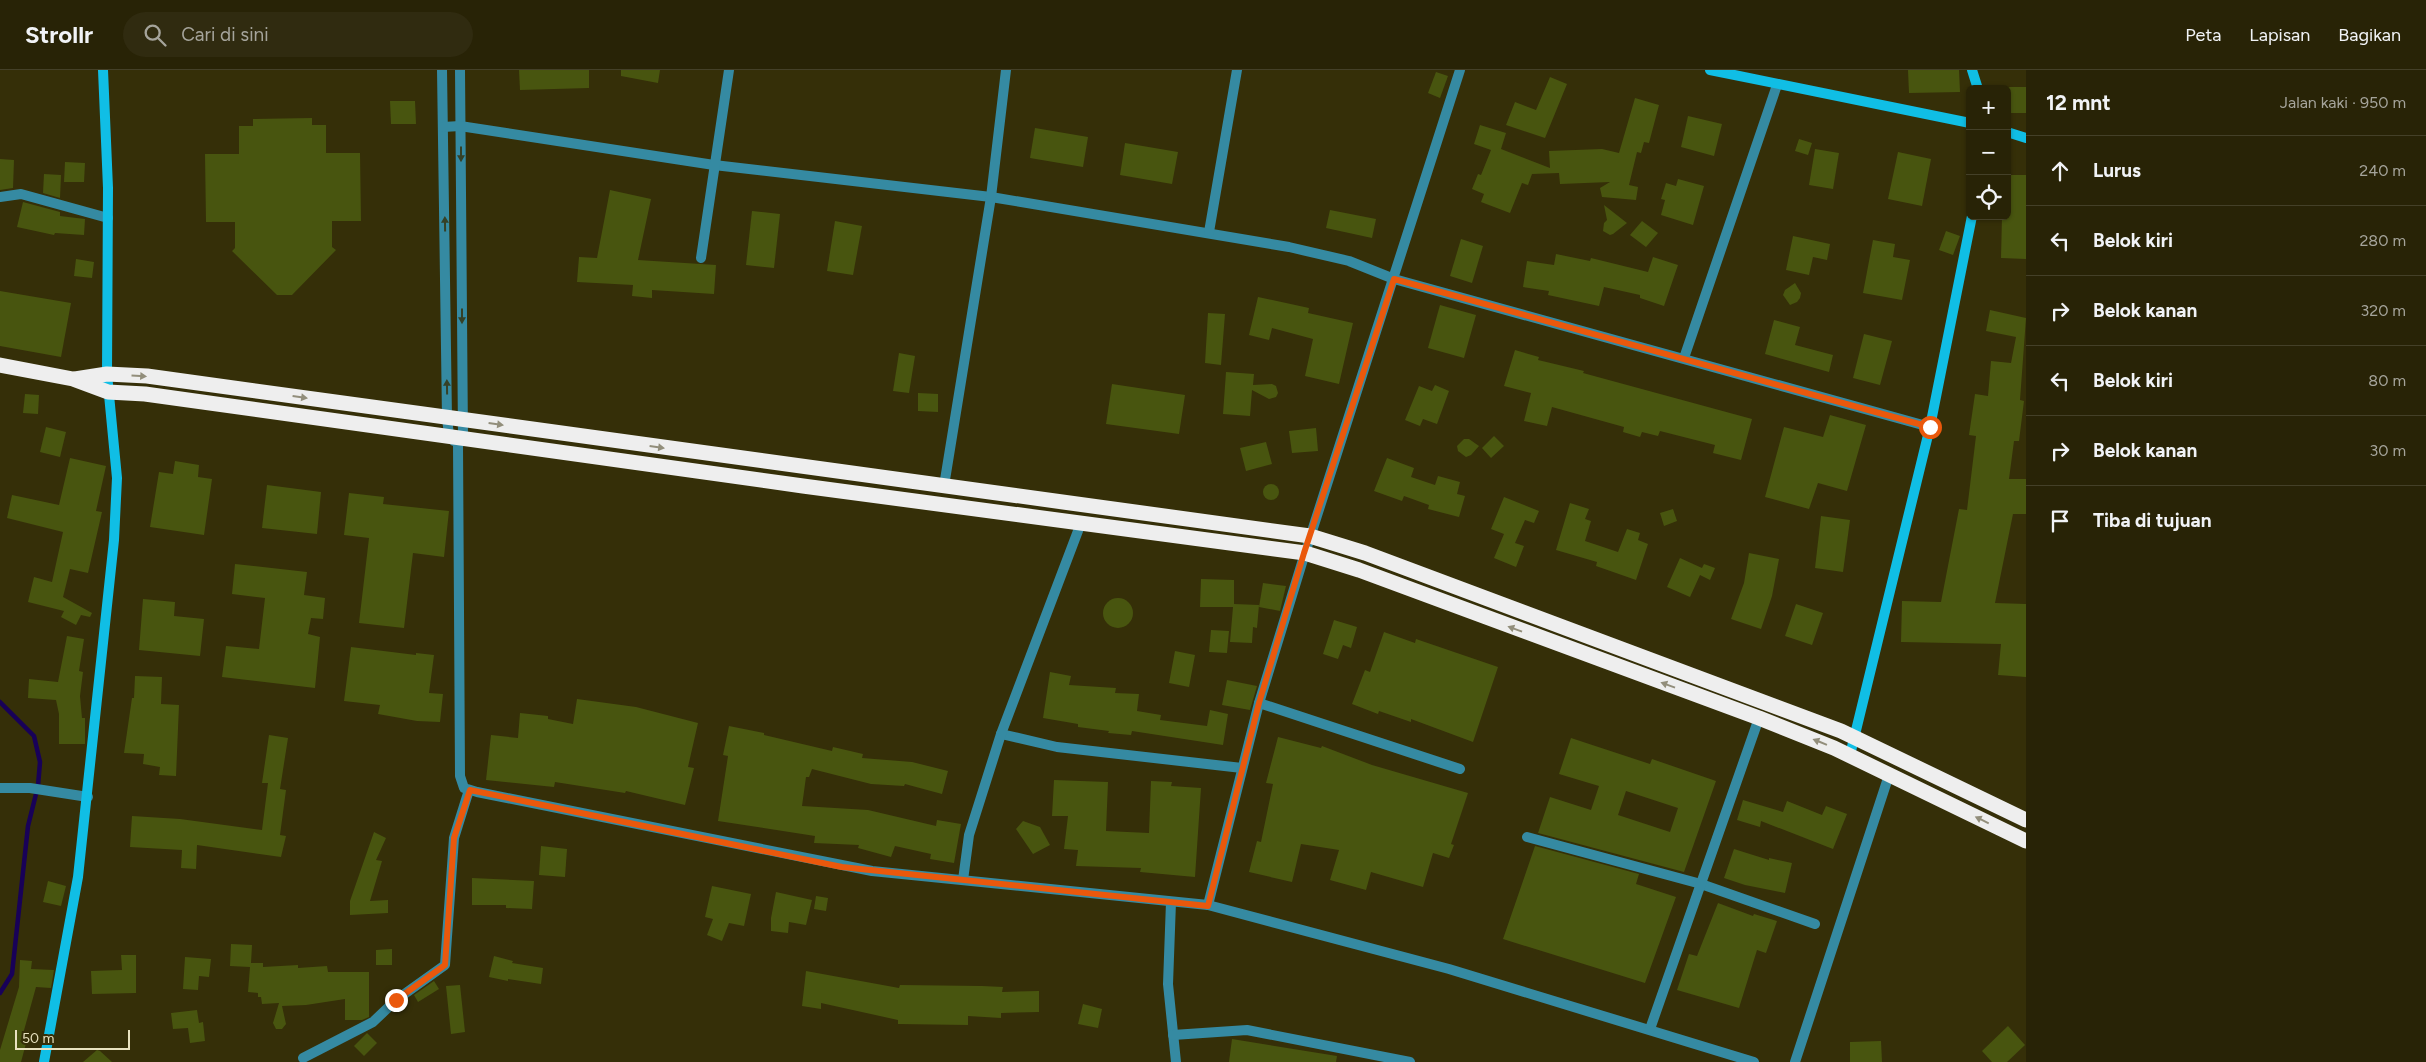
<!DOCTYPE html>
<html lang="id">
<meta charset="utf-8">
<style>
body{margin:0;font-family:Figtree,sans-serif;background:#302b10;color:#f1f3f6}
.controls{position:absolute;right:15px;top:15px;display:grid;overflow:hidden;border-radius:8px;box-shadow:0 1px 4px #0004}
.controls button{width:45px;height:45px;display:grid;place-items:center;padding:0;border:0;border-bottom:1px solid #444028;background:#282306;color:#f1f3f6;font:25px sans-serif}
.scale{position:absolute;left:15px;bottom:12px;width:115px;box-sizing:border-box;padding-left:5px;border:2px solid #e8e2c0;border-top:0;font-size:14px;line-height:18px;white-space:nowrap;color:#e8e2c0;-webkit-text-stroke:4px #352f08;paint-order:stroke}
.stop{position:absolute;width:15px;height:15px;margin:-11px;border:4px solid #ea580c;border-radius:50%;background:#fff}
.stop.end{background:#ea580c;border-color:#fff;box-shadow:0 1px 5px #0008}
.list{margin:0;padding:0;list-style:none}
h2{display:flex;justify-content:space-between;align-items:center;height:65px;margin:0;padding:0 20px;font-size:21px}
h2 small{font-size:16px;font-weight:400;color:#a5a49b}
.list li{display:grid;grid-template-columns:32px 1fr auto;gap:15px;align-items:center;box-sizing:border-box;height:70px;padding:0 20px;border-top:1px solid #444028}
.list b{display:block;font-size:19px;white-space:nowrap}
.list em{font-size:16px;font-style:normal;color:#a5a49b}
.icon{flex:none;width:28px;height:28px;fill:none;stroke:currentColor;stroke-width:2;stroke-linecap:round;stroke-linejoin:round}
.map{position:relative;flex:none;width:2026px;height:992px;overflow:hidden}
header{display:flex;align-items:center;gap:30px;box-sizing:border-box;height:70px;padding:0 25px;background:#282306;border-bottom:1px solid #444028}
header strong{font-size:24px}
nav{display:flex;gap:28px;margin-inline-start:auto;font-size:18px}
.search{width:350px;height:45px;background:#302b10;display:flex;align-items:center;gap:12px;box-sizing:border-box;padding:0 18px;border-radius:28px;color:#a5a49b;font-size:19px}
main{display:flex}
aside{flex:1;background:#282306}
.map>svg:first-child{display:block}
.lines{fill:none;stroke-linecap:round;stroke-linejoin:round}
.stream{stroke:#180158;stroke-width:4.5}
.building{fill:#48550f;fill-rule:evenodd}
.street{stroke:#358aa2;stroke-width:10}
.secondary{stroke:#10bee5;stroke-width:10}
.highway{stroke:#eee;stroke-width:15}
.oneway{fill:#354127}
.oneway2{fill:#928e7b}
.route{stroke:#ea580c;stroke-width:6}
</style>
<header>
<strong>Strollr</strong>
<div class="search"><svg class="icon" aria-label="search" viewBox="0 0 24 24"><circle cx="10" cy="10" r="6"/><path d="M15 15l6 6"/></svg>Cari di sini</div>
<nav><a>Peta</a><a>Lapisan</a><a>Bagikan</a></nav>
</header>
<main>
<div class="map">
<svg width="2026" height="992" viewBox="0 0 2026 992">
<rect width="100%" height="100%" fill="#352f08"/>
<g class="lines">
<path class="stream" d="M0,632L34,666L40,692L38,716L28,756L12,904L0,923"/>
</g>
<g class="building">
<path d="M519,0H589V18L520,20Z"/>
<path d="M621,0H660L658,13L621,6Z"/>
<path d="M1908,0H1959L1960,22L1909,23Z"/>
<path d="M1436,2L1448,6L1440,28L1428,23Z"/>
<path d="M1550,7L1567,14L1545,68L1506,55L1515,32L1536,40Z"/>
<rect x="2007" y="17" width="19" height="26"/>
<path d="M1635,28L1659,35L1649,73L1644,72L1641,83L1637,82L1629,115L1638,117L1636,130L1602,127L1600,118L1610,112L1560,114L1559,103L1532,104L1528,115L1522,113L1510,143L1481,132L1484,124L1472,119L1478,104L1481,105L1491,80L1474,74L1480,55L1506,63L1501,79L1550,98L1549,81L1602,79L1619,83Z"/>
<path d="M390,31H415L416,54H391Z"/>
<path d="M1688,46L1722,54L1714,86L1681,77Z"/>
<path d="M312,48V55H326V83H360L361,151H332V177L336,180L292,225H277L232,181L235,178V152H206L205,84H239V56H253V49Z"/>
<path d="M1035,58L1088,67L1083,97L1030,88Z"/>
<path d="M1799,69L1812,73L1808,85L1795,81Z"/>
<path d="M1125,73L1178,82L1172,114L1120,105Z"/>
<path d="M1815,79L1839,83L1833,119L1809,115Z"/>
<path d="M1898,82L1931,89L1922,136L1888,129Z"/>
<path d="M0,89L14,90L13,118L0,120Z"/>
<path d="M65,92L85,93L84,112H64Z"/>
<path d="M44,104L61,105L60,128L43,123Z"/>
<path d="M2009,105H2026V189L2001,188L2002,146H2007Z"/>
<path d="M1678,109L1704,116L1693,155L1661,145L1665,130L1661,129L1666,113L1676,116Z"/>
<path d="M610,120L651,129L638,190L716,195L714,224L652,220V228L632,226L633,215L577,212L579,187L597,188Z"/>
<path d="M23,132L60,142V146L85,149L84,165L55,163L54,165L17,157Z"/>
<path d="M1604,135L1627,153L1613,164L1610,165L1603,161L1604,153L1607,150Z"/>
<path d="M1330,140L1376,149L1372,168L1326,158Z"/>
<path d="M752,141L780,144L774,198L746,195Z"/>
<path d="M835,151L862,156L853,205L827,201Z"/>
<path d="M1642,151L1658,163L1646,177L1630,165Z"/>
<path d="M1946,161L1960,166L1953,185L1939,180Z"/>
<path d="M1793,166L1830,174L1827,190L1813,187L1809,205L1786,200Z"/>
<path d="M1461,169L1483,176L1472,213L1450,206Z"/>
<path d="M1873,170L1895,174L1893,187L1910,190L1902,230L1863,223Z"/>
<path d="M1556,184L1590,191L1591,188L1648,202L1653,187L1678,195L1664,236L1640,228V225L1604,217L1599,236L1548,225L1549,221L1523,217L1527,191L1554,195Z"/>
<path d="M76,189L94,192L92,208L74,206Z"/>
<path d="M1795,213L1801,223L1800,228L1797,232L1790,235L1783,225L1785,220Z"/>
<path d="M0,221L71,233L61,287L0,276Z"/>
<path d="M1258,227L1309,238L1308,243L1353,253L1339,314L1305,306L1313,269L1272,258L1269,270L1249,265Z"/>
<path d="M1440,235L1476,245L1464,288L1428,278Z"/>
<path d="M1990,240L2026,248L2020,330L2024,331L2019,371H2014L2009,409H2026V444H2013L1995,533L2026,534V607L1998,605L2001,574L1901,572L1902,531L1941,532L1959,439L1967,440L1976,366L1969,365L1975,324L1988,326L1991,291L2011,293L2016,267L1986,261Z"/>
<path d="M1208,243L1225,244L1221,295L1205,293Z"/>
<path d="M1774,250L1800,257L1795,275L1833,285L1829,302L1765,284Z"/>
<path d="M1864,264L1892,271L1880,315L1853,308Z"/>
<path d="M1515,280L1539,287L1538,290L1584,301L1583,303L1752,349L1741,390L1713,383L1715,375L1660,361L1658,366L1642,362L1640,367L1623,362L1624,357L1552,337L1547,356L1524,351L1531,323L1504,316Z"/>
<path d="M899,283L915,286L909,323L893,321Z"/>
<path d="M1226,302L1254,304L1253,315L1272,314L1276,316L1278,323L1276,327L1269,329L1252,320L1250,346L1223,344Z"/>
<path d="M1112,314L1185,325L1179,364L1106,354Z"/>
<path d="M1435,315L1449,321L1437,354L1423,349L1420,356L1405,350L1419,316L1432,321Z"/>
<path d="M918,323L938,324V342L918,341Z"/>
<path d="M25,324L39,325L38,344L23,343Z"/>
<path d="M1830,345L1866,355L1847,421L1818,413L1809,439L1765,427L1784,357L1823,367Z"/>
<path d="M46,357L66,362L60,387L40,382Z"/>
<path d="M1316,358L1318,381L1292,383L1289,361Z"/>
<path d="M1494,366L1504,376L1491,388L1482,378Z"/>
<path d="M1464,369H1469L1479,376L1471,385L1466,387L1458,381L1457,376Z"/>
<path d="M1266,372L1272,394L1246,401L1240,378Z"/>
<path d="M70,388L106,396L96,441L102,442L88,503L70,499L63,527L92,543L90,547L81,545L76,555L61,547L64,541L28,532L34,507L52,512L63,462L7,448L12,425L59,435Z"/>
<path d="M1387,388L1414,398L1411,407L1435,415L1438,406L1460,412L1457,424L1465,426L1459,447L1428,439L1429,435L1404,426L1402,431L1374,421Z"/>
<path d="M175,391L199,395L198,407L212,409L204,465L150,457L159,402L173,404Z"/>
<circle cx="1271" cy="422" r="8"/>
<path d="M267,415L321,422L317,464L262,458Z"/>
<path d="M349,423L384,427L383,434L449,441L444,487L413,483L404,558L359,553L369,468L344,465Z"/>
<path d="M1504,427L1539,441L1534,453L1525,450L1515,473L1524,476L1516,497L1494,488L1504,464L1491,459Z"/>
<path d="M1570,433L1589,439L1585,449L1591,451L1585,471L1618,482L1627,459L1640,463L1638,470L1648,474L1636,510L1596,496L1597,492L1556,480Z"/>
<path d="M1673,439L1677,451L1664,456L1660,443Z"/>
<path d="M1821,446L1850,450L1843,502L1815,498Z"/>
<path d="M1749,483L1779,489L1772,526L1761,559L1731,549L1744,513Z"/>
<path d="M1680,488L1702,498L1704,494L1715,498L1710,510L1700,505L1690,527L1667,517Z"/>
<path d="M235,494L307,502L304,525L325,528L323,549L311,548L308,564L320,567L315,618L222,607L226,576L259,579L265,528L232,524Z"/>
<path d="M1201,509L1234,510V534L1259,535L1257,558L1253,557L1252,573L1230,572L1233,537H1200Z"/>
<path d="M1263,513L1286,516L1280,541L1259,537Z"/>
<circle cx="1118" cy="543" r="15"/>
<path d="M143,529L175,532L174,546L204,549L200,586L139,580Z"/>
<path d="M1796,534L1823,543L1812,575L1785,566Z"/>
<path d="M1334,550L1357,557L1351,578L1343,575L1338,589L1323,584Z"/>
<path d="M1211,560L1229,561L1227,583L1209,582Z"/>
<path d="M1384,562L1415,573L1416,569L1498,597L1473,672L1411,649V652L1379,641L1378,644L1352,634L1365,600L1370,602Z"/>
<path d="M67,566L84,569L79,601L83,602L80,626L82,648H85V674H59V644L56,630L28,628L29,609L58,612Z"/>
<path d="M351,577L416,585V583L434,585L429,623L443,624L440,652L417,651L378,644L380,635L344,631Z"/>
<path d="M1175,581L1195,585L1189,617L1169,613Z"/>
<path d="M1050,602L1071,606L1069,615L1116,618L1115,623L1139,624L1137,641L1161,645L1160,650L1207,656L1210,640L1228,644L1223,675L1132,661L1131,665L1108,663L1109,661L1078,657V654L1043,648Z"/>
<path d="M135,606L162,607L161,634L179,635L176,706L159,705L160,697L143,694L144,684L124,683L132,628H134Z"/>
<path d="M1227,610L1257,616L1250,640L1222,635Z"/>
<path d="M577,629L636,637L698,653L688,697L694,698L685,735L626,721L625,723L555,712L554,717L486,710L491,665L518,668L520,643L548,646V649L573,654Z"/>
<path d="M729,656L764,663V665L832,681L833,677L863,684L862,688L912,692L948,701L942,724L905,714L904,716L871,714L812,699L809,707H806L802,736L868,740L936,756L937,750L961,754L954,793L930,789L931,784L895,776L891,787L858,778L859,775L814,773L815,766L718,751L728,686L723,685Z"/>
<path d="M269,665L288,668L280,719L286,720L280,765L286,766L281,787L197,775L196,799L181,798L182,780L130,777L132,746L180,749L262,760L268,713H262Z"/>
<path d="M1278,667L1321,678L1322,676L1372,695L1468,723L1451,774L1454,775L1449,788L1433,783L1423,817L1371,802L1366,820L1330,810L1339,780L1301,774L1292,812L1249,802L1257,771L1261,772L1273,714L1266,713Z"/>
<path d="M1571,668L1650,694L1652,689L1716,711L1684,802L1538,763L1550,727L1591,740L1599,716L1559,704ZM1626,721L1678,738L1670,762L1618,745Z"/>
<path d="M1054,710L1108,712L1106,761L1149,763L1151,711L1172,712L1171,716L1201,718L1195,807L1140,802L1141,798L1076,796L1078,780L1064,779L1068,746H1052Z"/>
<path d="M1743,730L1783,742L1787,731L1822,745L1826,736L1847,744L1833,779L1761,751L1760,757L1737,750Z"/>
<path d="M1023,751L1040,757L1050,775L1033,784L1016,759Z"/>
<path d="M374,762L386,768L376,790L382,791L370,831L388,830V843L350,845V831Z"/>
<path d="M541,776L567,779L565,807L539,805Z"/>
<path d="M1535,776L1639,804L1636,814L1676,827L1645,913L1503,869Z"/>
<path d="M1734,779L1769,790V788L1792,793L1785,823L1745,815L1724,808Z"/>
<path d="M472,808L534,811L532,839L506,838V835H472Z"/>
<path d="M48,811L66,816L61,836L43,832Z"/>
<path d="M712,816L751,824L744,856L729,853L722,871L707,865L713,849L705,847Z"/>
<path d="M776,822L812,830L806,855L789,852L788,863L771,861V848Z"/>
<path d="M816,826L828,828L826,841L814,839Z"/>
<path d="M1718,833L1753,846L1754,844L1777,851L1766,883L1757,880L1739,938L1677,920L1689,884L1697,886Z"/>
<path d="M231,874L252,875L251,893H263V897L298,895V898L327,896L328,902H369V947L362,950H345V929L306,935L282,936L286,954L282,959H276L273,953L279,933L262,934L261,927H258V923L248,922L250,897L230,896Z"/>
<path d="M392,879V895H376V880Z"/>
<path d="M121,885H136V923L92,924L91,901L122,900Z"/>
<path d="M494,886L513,891L512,893L543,898L541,914L508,909V911L489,907Z"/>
<path d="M185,887L211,889L209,907L199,906L198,920L183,919Z"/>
<path d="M20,890L32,891L31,899L54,900L51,918L36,917L23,964L28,966L21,992H0V980L19,917Z"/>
<path d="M806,901L899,918L900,915L982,916L1003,917L1002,922L1039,921V942L1001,943V948L968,946V955L898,954V950L821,933V939L802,936Z"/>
<path d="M434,911L439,919L418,932L414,925Z"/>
<path d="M460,915L465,962L451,964L446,916Z"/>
<path d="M1083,934L1102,939L1098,958L1078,954Z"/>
<path d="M197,940L199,953L203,952L205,971L190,973L188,958L173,959L171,943Z"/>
<path d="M2008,956L2025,975L2007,992H1992L1982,981Z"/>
<path d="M367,963L377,973L364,986L354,976Z"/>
<path d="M1232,969L1337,986L1336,992H1229Z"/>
<path d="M1881,971L1882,992H1850V972Z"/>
<path d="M97,980L100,981L112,992H83Z"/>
</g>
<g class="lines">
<g class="street">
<path d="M442,0L447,348L449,365L454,371"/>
<path d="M460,0L463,368L458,375L460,706L464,718L477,722L872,801L1208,835L1449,899L1754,992"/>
<path d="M443,57L460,56L714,95L991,127L1289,177L1349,191L1394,209L1930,357"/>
<path d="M0,127L21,124L108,148"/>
<path d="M1209,162L1237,0"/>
<path d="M701,188L729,0"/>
<path d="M1684,288L1777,15"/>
<path d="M944,416L991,127L1006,0"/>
<path d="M1259,633L1460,699"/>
<path d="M1001,664L1057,677L1242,698"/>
<path d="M0,718H30L88,727"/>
<path d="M1527,767L1701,814L1815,854"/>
<path d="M963,810L969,765L1001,664L1081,453"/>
<path d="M1171,832L1168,914L1176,992"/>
<path d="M1208,835L1259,633L1305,483L1460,0"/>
<path d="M1650,959L1759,648"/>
<path d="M1173,965L1247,960L1410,992"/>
<path d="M303,988L373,952L396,930L445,895L454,768L469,720"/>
<path d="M1795,992L1889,705"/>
</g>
<g class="secondary">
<path d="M1710,0L1970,53"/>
<path d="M1972,0L1978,19"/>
<path d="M2007,62L2026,68"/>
<path d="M1850,685L1930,357L1972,146"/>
<path d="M44,992L78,807L114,470L117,408L107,304L108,118L103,0"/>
</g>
<g class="highway">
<path d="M0,295L73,309L108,322L145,324L803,416L1305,483L1359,500L1759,648L1834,678L2026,771"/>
<path d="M75,309L107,304L147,306L1310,466L1365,483L1841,661L2026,750"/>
</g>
</g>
<defs><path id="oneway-solid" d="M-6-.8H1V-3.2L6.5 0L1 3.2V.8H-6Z" transform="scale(1.25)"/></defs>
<g class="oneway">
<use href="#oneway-solid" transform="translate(461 84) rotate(90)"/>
<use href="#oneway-solid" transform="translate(445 154) rotate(-91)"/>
<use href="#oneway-solid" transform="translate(462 246) rotate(90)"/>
<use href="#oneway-solid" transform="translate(447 317) rotate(-91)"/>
</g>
<g class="oneway2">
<use href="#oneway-solid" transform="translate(139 306) rotate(4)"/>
<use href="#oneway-solid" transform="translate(300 327) rotate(8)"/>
<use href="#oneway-solid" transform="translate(496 354) rotate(8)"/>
<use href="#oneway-solid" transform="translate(657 377) rotate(8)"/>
<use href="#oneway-solid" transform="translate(1515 559) rotate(-160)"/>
<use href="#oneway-solid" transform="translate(1668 615) rotate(-160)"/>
<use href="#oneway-solid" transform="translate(1820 672) rotate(-158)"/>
<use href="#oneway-solid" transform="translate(1982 750) rotate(-154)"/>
</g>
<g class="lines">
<path class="route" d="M396,930L445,895L454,768L470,720L842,797L1208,836L1259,633L1304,483L1394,209L1930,357"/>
</g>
</svg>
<div class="controls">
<button>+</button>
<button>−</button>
<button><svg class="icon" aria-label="locate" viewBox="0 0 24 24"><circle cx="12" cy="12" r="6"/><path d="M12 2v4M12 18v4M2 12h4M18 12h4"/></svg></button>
</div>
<div class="scale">50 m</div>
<div class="stop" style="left:1930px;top:357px"></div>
<div class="stop end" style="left:396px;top:930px"></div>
</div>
<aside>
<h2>12 mnt<small>Jalan kaki · 950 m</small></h2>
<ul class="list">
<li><svg class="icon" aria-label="ahead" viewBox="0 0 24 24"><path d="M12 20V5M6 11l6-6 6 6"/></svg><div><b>Lurus</b></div><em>240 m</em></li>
<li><svg class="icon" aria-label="left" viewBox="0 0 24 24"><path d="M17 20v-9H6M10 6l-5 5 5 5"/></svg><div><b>Belok kiri</b></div><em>280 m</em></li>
<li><svg class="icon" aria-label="right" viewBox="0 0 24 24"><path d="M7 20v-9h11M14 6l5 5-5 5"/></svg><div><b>Belok kanan</b></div><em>320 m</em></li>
<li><svg class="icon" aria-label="left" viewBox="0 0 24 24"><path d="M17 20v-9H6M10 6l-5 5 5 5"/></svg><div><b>Belok kiri</b></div><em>80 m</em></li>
<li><svg class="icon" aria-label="right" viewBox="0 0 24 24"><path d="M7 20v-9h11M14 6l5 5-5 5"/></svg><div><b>Belok kanan</b></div><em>30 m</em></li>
<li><svg class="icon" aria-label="arrive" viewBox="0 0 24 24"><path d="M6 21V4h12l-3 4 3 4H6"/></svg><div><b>Tiba di tujuan</b></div></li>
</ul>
</aside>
</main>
